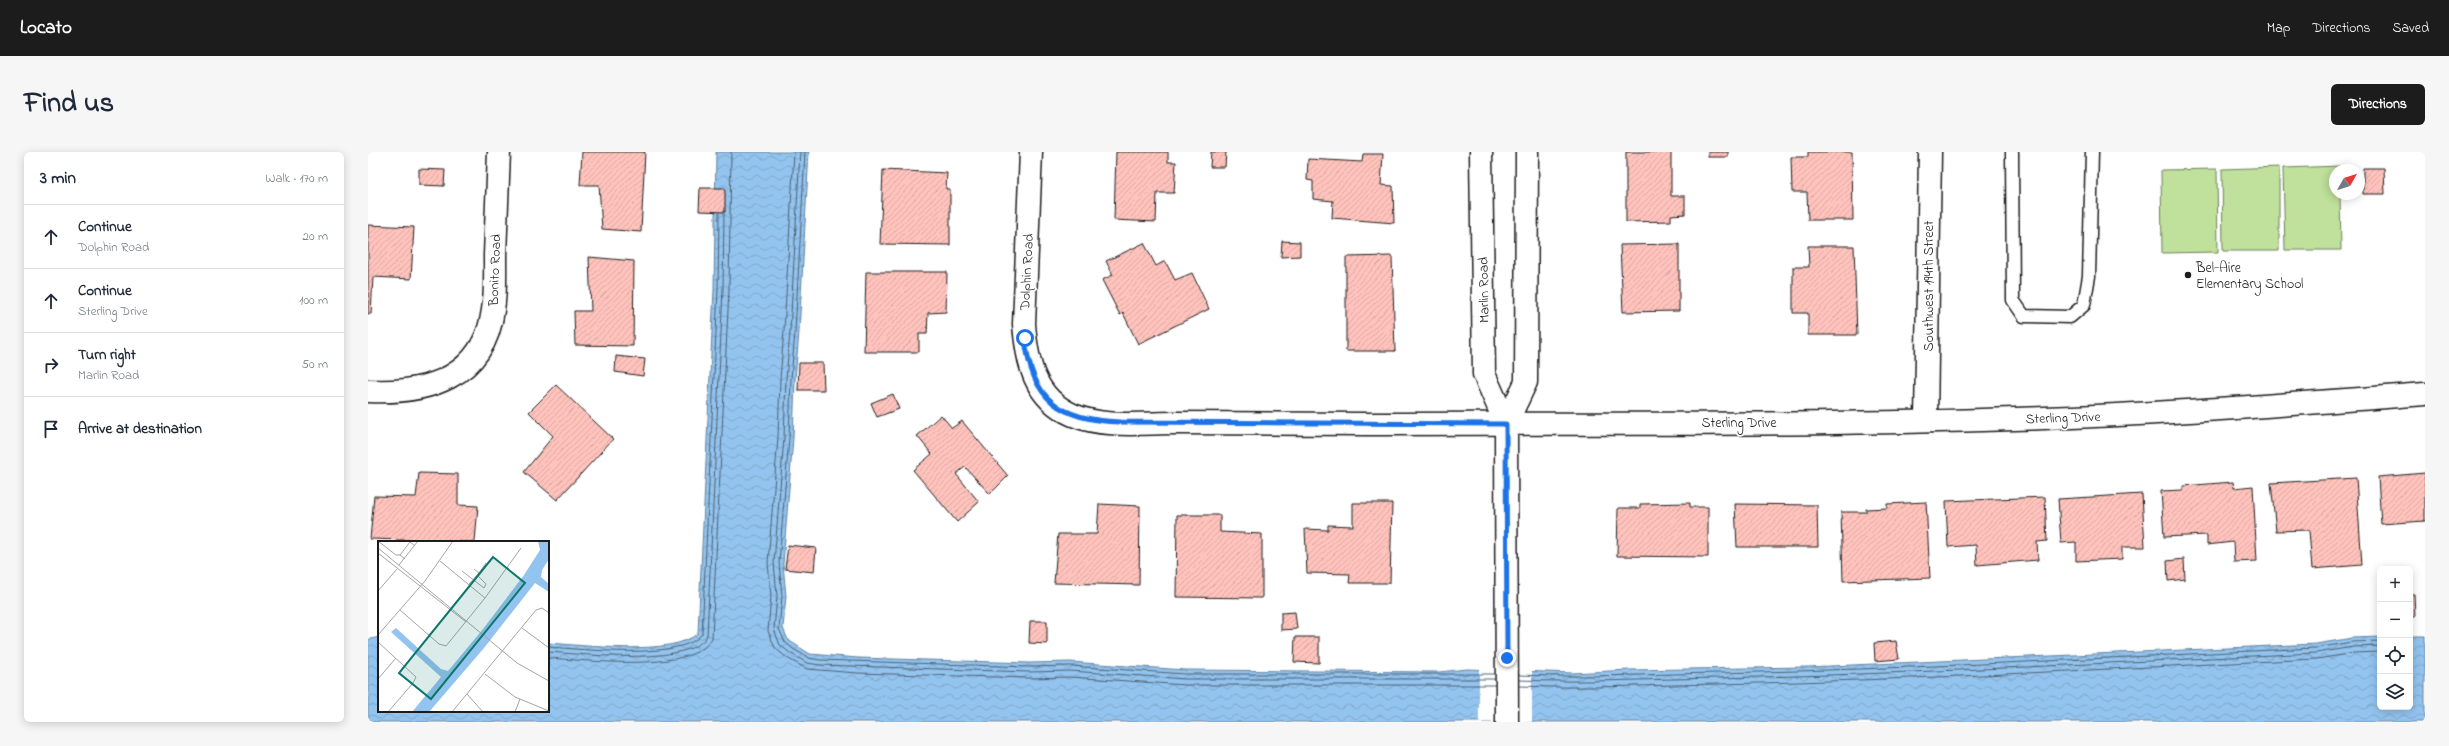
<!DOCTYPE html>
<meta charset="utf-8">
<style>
body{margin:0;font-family:"Indie Flower",sans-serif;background:#f6f6f7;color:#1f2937}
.controls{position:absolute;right:12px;bottom:12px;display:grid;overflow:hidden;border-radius:6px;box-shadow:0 2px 10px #0003}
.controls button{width:36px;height:36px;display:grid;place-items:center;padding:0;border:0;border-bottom:1px solid #e0e1e3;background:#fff;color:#1f2937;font:20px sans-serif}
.compass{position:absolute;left:1961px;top:12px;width:36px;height:36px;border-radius:50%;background:#fff;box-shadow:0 2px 10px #0003;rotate:51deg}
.stop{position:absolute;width:12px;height:12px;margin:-9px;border:3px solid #1a73e8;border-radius:50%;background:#fff}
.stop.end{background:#1a73e8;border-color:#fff;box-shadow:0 1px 4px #0008}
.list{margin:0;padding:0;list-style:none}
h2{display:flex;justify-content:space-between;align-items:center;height:52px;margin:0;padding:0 16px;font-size:17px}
h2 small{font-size:13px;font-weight:400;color:#747a83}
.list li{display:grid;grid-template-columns:26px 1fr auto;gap:12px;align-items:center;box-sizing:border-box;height:64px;padding:0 16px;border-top:1px solid #e0e1e3}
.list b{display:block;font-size:15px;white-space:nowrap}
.list p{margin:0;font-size:13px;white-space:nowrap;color:#747a83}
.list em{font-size:13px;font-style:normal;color:#747a83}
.icon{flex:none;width:22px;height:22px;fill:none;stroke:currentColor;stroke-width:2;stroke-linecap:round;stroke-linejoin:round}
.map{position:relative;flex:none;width:2057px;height:570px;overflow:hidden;border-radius:6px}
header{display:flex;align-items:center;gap:24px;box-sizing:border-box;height:56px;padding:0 20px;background:#1c1c1c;color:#fff}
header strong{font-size:19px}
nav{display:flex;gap:22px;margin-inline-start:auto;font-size:14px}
.intro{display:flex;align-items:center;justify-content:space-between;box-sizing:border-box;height:96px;padding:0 24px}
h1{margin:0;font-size:28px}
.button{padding:10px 18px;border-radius:6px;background:#1c1c1c;color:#fff;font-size:14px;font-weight:700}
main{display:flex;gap:24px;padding:0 24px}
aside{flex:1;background:#fff;border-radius:6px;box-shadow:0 2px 10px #0003}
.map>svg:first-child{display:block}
.pitch{fill:#bfe19b;stroke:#6e7e5c}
.water{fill:url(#water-waves);stroke:#63819b}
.pier{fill:#fff}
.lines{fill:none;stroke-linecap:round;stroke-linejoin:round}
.shore{stroke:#4c5f70;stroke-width:1}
.building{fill:url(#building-hatch);stroke:#1c1c1c}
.service-casing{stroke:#1c1c1c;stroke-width:15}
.minor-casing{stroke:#1c1c1c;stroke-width:25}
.tertiary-casing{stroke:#1c1c1c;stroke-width:25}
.service{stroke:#fff;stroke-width:12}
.minor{stroke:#fff;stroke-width:22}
.tertiary{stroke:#fff;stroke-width:22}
.route{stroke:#1a73e8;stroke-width:5}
.poi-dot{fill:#1c1c1c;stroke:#fff;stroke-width:1.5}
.labels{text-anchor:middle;stroke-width:3.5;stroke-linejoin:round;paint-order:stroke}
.poi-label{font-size:14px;fill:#1c1c1c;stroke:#fff;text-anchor:start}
.street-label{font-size:14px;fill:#1c1c1c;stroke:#fff}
.inset-road{fill:none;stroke:#a4a4a4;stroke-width:1}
.view{fill:#0f766e;fill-opacity:0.15;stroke:#0f766e;stroke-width:2}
.inset-edge{fill:none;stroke:#1c1c1c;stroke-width:2}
</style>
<header>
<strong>Locato</strong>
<nav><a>Map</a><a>Directions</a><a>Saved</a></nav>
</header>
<div class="intro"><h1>Find us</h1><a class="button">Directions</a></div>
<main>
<aside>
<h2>3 min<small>Walk · 170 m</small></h2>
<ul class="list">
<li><svg class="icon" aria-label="ahead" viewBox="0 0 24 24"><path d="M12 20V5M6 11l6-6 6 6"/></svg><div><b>Continue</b><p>Dolphin Road</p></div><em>20 m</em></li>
<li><svg class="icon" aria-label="ahead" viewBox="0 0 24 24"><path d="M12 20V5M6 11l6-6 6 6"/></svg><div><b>Continue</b><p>Sterling Drive</p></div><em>100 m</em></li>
<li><svg class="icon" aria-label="right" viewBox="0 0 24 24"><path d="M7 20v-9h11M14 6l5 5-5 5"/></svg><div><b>Turn right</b><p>Marlin Road</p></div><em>50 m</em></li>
<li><svg class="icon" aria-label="arrive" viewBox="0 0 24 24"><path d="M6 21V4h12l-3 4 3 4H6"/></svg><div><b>Arrive at destination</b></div></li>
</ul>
</aside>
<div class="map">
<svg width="2057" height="570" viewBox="0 0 2057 570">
<defs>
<pattern id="water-waves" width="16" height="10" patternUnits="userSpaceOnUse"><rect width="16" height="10" fill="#93c4ef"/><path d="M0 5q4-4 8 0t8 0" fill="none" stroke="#7ea8cc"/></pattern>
<pattern id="building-hatch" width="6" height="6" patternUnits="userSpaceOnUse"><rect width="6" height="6" fill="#ffc3bc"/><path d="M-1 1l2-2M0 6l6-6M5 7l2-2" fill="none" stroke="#daa7a1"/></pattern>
</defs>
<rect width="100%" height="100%" fill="#fff"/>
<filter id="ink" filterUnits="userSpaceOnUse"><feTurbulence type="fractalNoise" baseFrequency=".025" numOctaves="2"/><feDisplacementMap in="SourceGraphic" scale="8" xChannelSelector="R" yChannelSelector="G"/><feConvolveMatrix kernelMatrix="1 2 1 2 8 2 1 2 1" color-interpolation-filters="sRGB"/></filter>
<g filter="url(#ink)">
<g class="pitch">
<path d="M1972,14V18H1967V42H1972L1973,98H1917L1915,16Z"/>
<path d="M1911,15V99H1855L1854,17Z"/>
<path d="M1849,17L1850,100L1794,101L1793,18Z"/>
</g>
<path class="water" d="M348,0H441L431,180L427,228L425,286L415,412L418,444L415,476L420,488L442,502L490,506L662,511L702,510L817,518L1071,520L1099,517L1204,521L1261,518L1440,515L1948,492L1984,486L2012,485V555H2042V484H2057V570H0V488L11,485V559H180V491C215,493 305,505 330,481L346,137Z"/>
<path class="pier" d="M1111,516L1164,518V570H1111Z"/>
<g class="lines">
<g class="shore">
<path d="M426,0L416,179L412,227L410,285L400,411L403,444L400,479L407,496L419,506L439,517L489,521L661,526L702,525L817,533H1127"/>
<path d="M432,0L422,180L418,227L416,286L406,411L409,444L406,477L412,493L422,501L439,511L452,513L661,520L702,519L817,527H1127"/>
<path d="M437,0L427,180L423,227L421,286L411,411L414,444L411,477L417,490L425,497L441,506L452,508L661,515L702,514L817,522H1127"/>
<path d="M180,495C213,497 314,509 334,482L350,137L351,61"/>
<path d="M180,500C213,502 321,515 339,484L355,137L356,61"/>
<path d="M180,506C216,508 327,522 344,486L361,137L363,0"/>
<path d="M1151,523C1218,526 1284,522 1351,521C1550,517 1749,505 1948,496L1984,490L2012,489"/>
<path d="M1151,528C1218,531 1284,527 1351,526C1550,522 1749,510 1948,501L1985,495L2012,494"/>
<path d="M1151,534C1218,537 1285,533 1351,532C1551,528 1750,516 1949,507L1986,501L2012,500"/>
</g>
</g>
<g class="building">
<path d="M214,0H277L273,80L234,77L231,33H212Z"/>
<path d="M748,0H800V10H808L806,41H789L788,70L746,68Z"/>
<path d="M843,0H858L857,15H842Z"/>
<path d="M1258,0H1303V44H1317V62L1303,63V69L1258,70Z"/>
<rect x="1340" y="0" width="20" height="5"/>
<path d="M1440,0H1484L1485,68H1440L1439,40H1424L1423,5H1440Z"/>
<path d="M995,2H1015L1013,33L1025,34L1026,71L964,66L965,49L945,47V29L939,28L940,7L994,10Z"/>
<path d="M1995,16H2016L2017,42H1995Z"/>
<path d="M51,17L77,18L76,34L51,33Z"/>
<path d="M515,18L579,21L578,37H582V93L512,92Z"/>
<path d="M332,36H357V60L331,59Z"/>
<path d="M0,73L46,75L43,127L5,125L3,162H0Z"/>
<path d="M914,89L932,90V104L913,105Z"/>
<path d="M776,91L788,114L797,109L807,128L824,121L841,157L770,192L755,161L752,163L734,128L745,123L738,109Z"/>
<path d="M1311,92V159L1255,160L1252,93Z"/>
<path d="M1440,94H1486L1489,183H1440V161H1425V115H1441Z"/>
<path d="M1024,104L1027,199H978V105Z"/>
<path d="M221,105L266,109L265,194L207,193L206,159H223Z"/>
<path d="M498,120H579L578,160L560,161L559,182H551V200H496Z"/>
<path d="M248,204L277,207L275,224L247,220Z"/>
<path d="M431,211H455L456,238H430Z"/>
<path d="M188,233L245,287L189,348L156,320L185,284L161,260Z"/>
<path d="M525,242L531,257L509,265L503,251Z"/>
<path d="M573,263L584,276L594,269L640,324L622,342L597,315L588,322L611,350L589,370L545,318L564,302L549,284Z"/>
<path d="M51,321L90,322V353L110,354L107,390L2,387L6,344L48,345Z"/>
<path d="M2057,321V369L2013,372L2010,325Z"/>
<path d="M1988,326L1994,413L1944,417L1941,378L1908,379L1903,331Z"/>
<path d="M1865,330L1866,336L1885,334L1889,409L1866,410L1865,390L1839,393V383L1796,385L1793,339L1815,338V334Z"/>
<path d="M1774,342L1777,395H1754V407L1708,409V390L1693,391L1690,347Z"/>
<path d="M1677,345L1679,389L1669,390L1670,408L1609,413L1608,393L1580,395L1578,349Z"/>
<path d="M1558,350L1562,426L1475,429L1473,360H1498V357L1519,356V352Z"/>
<path d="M985,351H1024L1022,431H981L982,422L939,421L937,377L960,378V373L985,374Z"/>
<path d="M1322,351V355H1340V405L1249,404L1250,356H1272V352Z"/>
<path d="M731,352L772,354L771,433L686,431L690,382H729Z"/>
<path d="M1367,352L1449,353L1450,395H1369Z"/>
<path d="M809,363H852V380L894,382V446L808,445Z"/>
<path d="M420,393L448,396L446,420L417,417Z"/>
<path d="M1816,407L1817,427L1800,429L1799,409Z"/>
<path d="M2042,442H2046L2047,465H2042Z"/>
<path d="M927,460L929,477L913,478V461Z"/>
<path d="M662,469H679V492L661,491Z"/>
<path d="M927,485H951V511L926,510Z"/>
<path d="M1528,489L1531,507L1507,509L1506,491Z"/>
</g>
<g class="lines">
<g class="service-casing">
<path id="service" d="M1644,0L1645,148L1656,164L1702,165L1716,153L1721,124L1724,0"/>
</g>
<g class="minor-casing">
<g id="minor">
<path d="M663,0L656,172C659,210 666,246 705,263C735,276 775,271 807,271C870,271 934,272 998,272C1248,271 1499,275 1749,263C1851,258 1954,250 2057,242"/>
<path d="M0,239C59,242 116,226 125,158C128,140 127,121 127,103C128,69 130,34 131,0"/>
<path d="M1558,269L1562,0"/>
</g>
</g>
<g class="tertiary-casing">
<g id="tertiary">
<path d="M1113,0L1116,222L1138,272L1139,570"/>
<path d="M1138,272L1158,230L1159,0"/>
</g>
</g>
<use href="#service" class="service"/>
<use href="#minor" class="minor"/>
<use href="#tertiary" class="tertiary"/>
</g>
</g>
<g class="lines" filter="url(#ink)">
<path class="route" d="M657,186C663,248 693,268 752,270L1138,272L1139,506"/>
</g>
<circle class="poi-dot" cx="1820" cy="123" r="4"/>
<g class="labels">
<g class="poi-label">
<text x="1828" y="120">Bel-Aire<tspan x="1828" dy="16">Elementary School</tspan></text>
</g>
<g class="street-label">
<text transform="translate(126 118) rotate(-88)" y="5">Bonito Road</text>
<text transform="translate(658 120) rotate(-87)" y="5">Dolphin Road</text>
<text transform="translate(1560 134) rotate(-90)" y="5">Southwest 194th Street</text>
<text transform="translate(1115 138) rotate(-91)" y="5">Marlin Road</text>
<text transform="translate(1695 265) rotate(-2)" y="5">Sterling Drive</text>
<text x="1371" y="275">Sterling Drive</text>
</g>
</g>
<g transform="translate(10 389)">
<rect width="171" height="171" fill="#fff"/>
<path d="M160,0H171V18L164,29L163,36L171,43V51L157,42L106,107L51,171H34L63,136L13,91L18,87L63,128L70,130L105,88L146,34L162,9Z" fill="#93c4ef"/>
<path class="inset-road" d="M0,0L18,14H22M0,7L139,122L171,140M0,12L88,81M27,18L22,14L32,1L37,5M62,20L107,57M21,24L40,0M84,30L106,47L108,43L99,34M101,32L108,22M91,43L101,32L96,28M0,50L19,28M22,69L61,103L68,105L107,57L143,7M144,87L171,107M0,94L47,40L75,0M0,101L38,136L35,142L10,171M107,133L137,156L171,170M0,138L18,117M89,153L105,171M74,171L158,69L164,67L171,72M137,171L142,158"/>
<path class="view" d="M115,16L147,42L53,158L21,132Z"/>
<rect width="171" height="171" class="inset-edge"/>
</g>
</svg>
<div class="controls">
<button>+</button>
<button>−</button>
<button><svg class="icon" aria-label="locate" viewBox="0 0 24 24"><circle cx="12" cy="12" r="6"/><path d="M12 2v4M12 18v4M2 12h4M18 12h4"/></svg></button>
<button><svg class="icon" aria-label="layers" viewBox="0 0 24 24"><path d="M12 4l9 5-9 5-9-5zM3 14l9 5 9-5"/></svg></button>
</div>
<svg class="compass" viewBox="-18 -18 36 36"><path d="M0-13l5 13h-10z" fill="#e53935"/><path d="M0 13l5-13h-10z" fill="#747a83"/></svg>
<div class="stop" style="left:657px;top:186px"></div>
<div class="stop end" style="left:1139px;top:506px"></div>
</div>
</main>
